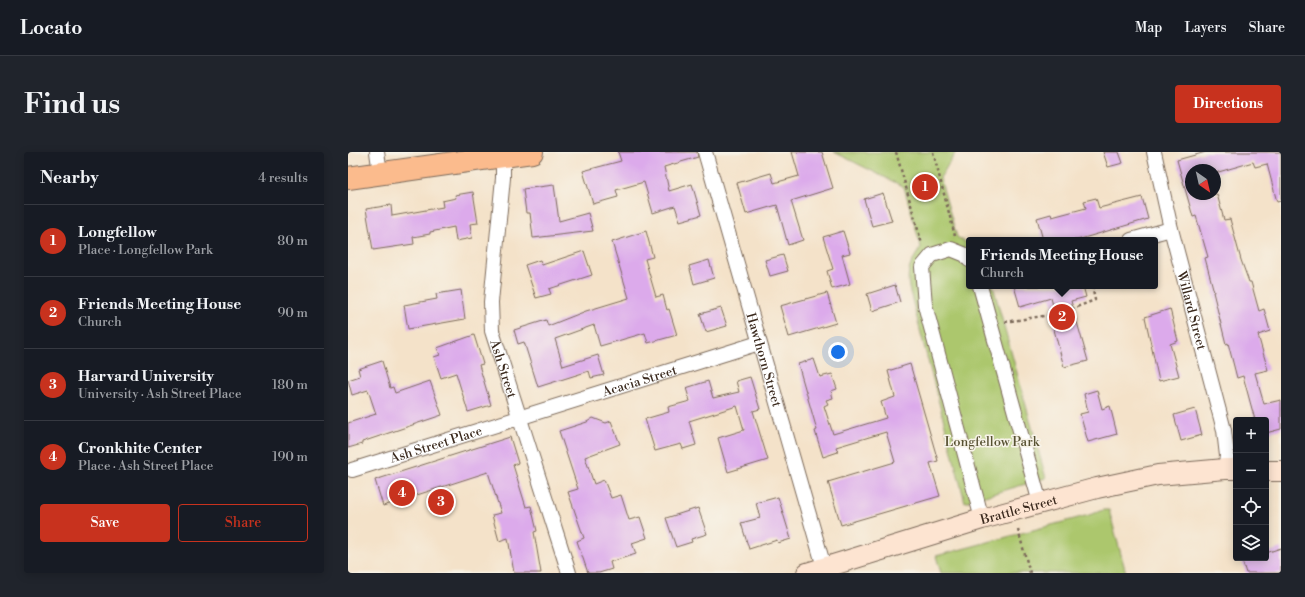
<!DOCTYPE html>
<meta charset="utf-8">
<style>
body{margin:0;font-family:"Libre Bodoni",serif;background:#20242c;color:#f1f3f6}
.controls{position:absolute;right:12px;bottom:12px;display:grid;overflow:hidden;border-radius:4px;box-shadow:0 2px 10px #0003}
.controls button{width:36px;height:36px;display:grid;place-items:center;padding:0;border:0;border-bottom:1px solid #363941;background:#171b24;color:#f1f3f6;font:20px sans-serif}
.compass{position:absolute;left:837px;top:12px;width:36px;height:36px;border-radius:50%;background:#171b24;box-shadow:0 2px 10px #0003;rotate:146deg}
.you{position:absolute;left:490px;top:200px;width:14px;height:14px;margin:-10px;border:3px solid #fff;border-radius:50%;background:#1a73e8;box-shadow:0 0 0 6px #1a73e833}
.badge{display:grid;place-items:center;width:26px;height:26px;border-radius:50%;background:#c8321e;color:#fff;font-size:13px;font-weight:700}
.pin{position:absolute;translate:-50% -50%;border:2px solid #fff;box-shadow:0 1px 4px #0006}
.popup{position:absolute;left:618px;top:85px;width:192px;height:52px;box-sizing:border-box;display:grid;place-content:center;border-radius:4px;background:#171b24;filter:drop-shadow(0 1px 3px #0005);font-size:13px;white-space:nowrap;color:#9ea1a6}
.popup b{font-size:15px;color:#f1f3f6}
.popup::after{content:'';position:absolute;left:50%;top:100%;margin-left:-8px;border:8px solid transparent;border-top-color:#171b24}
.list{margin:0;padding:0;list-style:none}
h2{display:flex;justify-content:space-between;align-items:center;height:52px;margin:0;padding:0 16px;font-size:17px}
h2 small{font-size:13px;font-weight:400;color:#9ea1a6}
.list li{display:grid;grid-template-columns:26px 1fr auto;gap:12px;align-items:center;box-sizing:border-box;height:72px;padding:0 16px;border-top:1px solid #363941}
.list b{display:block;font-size:15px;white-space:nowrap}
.list p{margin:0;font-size:13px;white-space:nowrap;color:#9ea1a6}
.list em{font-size:13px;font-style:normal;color:#9ea1a6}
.actions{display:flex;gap:8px;padding:12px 16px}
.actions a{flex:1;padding:9px 0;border:1px solid #c8321e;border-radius:4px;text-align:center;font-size:14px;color:#c8321e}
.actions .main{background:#c8321e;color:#fff}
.icon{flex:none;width:22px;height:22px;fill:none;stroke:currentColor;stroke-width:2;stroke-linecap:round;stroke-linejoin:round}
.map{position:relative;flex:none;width:933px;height:421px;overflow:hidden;border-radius:4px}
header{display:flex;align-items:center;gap:24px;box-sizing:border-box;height:56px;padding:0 20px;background:#171b24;border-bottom:1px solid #363941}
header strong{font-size:19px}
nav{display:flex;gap:22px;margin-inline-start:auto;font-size:14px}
.intro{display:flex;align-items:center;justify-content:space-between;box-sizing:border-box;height:96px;padding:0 24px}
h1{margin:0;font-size:28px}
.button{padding:10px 18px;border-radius:4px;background:#c8321e;color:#fff;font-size:14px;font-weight:700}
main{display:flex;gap:24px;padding:0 24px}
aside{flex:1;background:#171b24;border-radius:4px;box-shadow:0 2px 10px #0003}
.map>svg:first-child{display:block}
.green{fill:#acc76d;stroke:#747846}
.building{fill:#dcaaeb}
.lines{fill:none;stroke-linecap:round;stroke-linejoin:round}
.minor-casing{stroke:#7c6a5a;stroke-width:16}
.secondary-casing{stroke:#7c6a5a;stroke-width:22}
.primary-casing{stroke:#7c6a5a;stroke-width:24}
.path{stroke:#7c6a5a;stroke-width:2.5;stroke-dasharray:3 3;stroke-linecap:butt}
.minor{stroke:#fff;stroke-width:14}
.secondary{stroke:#fde4d1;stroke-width:20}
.primary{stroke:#fbbb8d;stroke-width:22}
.labels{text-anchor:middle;stroke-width:3;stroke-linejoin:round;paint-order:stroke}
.street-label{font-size:13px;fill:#3b2a1e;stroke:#f7f3e8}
.park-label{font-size:13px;fill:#575132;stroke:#f7f3e8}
</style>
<header>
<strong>Locato</strong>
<nav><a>Map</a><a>Layers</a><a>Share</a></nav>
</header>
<div class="intro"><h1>Find us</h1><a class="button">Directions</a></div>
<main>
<aside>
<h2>Nearby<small>4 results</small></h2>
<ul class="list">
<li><span class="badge">1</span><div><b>Longfellow</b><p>Place · Longfellow Park</p></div><em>80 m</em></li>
<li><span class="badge">2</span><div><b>Friends Meeting House</b><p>Church</p></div><em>90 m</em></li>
<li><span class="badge">3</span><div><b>Harvard University</b><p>University · Ash Street Place</p></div><em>180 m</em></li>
<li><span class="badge">4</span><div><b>Cronkhite Center</b><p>Place · Ash Street Place</p></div><em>190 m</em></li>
</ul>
<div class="actions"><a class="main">Save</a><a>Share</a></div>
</aside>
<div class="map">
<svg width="933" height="421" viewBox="0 0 933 421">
<rect width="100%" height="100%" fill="#f7f3e8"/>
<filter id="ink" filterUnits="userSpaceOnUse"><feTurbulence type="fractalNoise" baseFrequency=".025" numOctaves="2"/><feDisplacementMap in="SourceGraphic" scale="8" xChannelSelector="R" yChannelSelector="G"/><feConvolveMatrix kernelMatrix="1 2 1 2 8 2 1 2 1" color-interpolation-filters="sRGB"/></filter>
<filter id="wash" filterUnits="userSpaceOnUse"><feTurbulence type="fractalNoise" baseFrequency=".012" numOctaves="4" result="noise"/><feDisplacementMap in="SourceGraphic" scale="16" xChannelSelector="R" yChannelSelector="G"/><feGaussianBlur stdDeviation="0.9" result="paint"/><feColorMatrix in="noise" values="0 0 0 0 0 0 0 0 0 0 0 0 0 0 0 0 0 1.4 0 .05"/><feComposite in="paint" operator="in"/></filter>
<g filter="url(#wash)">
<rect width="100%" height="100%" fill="#f4e2c9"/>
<g class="green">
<path d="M486,0H608L592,26L609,85L621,92V134H645L698,326L617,350L561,136C558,117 563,111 573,95L556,35Z"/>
<path d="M755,358H761L778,421H593L588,404L741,363Z"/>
</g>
<g id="blocks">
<g class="building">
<path d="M270,0H349L350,5L316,15L321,39L344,32L353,63L332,69L327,54L305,61L296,30L268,38L270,45L245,52L235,19L273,9Z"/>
<path d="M444,0H474L485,36L443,49L455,88L440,93L429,53L398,62L389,31L423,21L426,31L451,24Z"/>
<path d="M755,0H771L775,11L760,15Z"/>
<path d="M858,0H933V49L929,50L919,12L907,15L905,10L867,21V18H843V42H869L876,68L882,67L893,108L901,130H903L911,159L916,157L922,179L910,183L920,218L907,221L916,252L933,248V277L918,281V268H907L895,224L889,226L880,191L878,192L865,140H866L857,106L860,105L848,64L845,65L829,8Z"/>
<path d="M206,33L211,69L240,61L245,79L185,86L182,61H178L175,37Z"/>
<path d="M125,40L130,71L122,72L124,86L108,89L106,75L82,80V82L65,85L66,92L25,98L18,57L43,53L44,64L95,55L94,49L108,46L107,43Z"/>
<path d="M535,41L544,69L524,74L516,47Z"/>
<path d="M794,45L800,67L729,88H695L689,66L703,62L704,65L738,56L736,49L748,46L751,56Z"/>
<path d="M298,79L305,105L297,107L308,145L315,143L319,158L321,157L329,183L300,191L297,181L252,194L246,173L207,187L215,214L250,203L256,223L243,226L241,219L190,235L176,190L170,192L166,178L198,168L200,174L238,159L281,146L264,90Z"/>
<path d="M495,79L502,101L494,103L502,132L484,137L479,119L485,117L475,85Z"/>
<path d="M236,99L244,123L201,137L203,142L188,146L177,113L192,108L194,113Z"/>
<path d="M435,103L440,119L422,124L417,108Z"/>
<path d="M361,108L366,126L346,132L341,114Z"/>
<path d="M547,133L552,150L524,159L519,142Z"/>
<path d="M666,134H735L738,145L723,149L740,209L716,215L705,174L710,172L703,146L672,155Z"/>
<path d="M113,138L117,167L60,177L56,153L89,147L88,142Z"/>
<path d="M479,141L488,171L441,185L432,154Z"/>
<path d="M373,156L379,174L358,180L352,162Z"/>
<path d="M822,157L830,189L822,192L831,224L811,229L797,165Z"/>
<path d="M126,183L135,212L131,213L143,253L120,260L108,221L93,226L86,205L92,203L89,196Z"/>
<path d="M466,207L472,225L484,222L489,237L483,239L485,246L478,248L480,252L476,254L485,282L538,266L533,250L547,245L540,219L562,212L590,309L582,311L592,344L493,373L480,330L547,310L538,280L488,295L490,300L475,305L467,279L469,278L450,212Z"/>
<path d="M34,209L42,236L45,235L47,241L82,229L94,263L14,290V292L0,296V271L28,262L20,238L4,243L0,228L12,224L10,217Z"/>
<path d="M402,225L412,257L405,259L420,308L380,320L370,286L396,278L389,254L341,269L348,293L335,297L333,292L307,299L297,267L321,260L320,255L342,249L338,236L360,229L365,246L391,240L388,229Z"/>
<path d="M749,238L754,257L762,254L769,282L740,290L732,262L740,260L736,242Z"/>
<path d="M847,257L854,283L833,289L826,263Z"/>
<path d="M245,266L258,271L263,269L272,292L237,305L246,332L256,328L263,346L273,343L281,368L292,365L299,386L284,391L288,402L262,410L264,417L251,421H240L229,389L236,386L220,340L230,337L211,279L239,270Z"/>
<path d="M162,285L170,311L165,313L178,355L183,354L189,379L186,380L193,421H166L160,386L151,389L144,363L153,361L140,320L35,354L27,328Z"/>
<path d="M430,345L443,387L430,391L429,388L401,397L393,371L412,366L408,351Z"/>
<path d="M350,356L359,382L343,387L344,390L328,395L318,366Z"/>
<path d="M933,396V421H898L893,406H918V401Z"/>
</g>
</g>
</g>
<g filter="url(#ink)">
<use href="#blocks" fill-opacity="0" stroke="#7c6a5a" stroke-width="1"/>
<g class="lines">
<g class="minor-casing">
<g id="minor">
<path d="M29,0L32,21"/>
<path id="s1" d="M357,0L476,415"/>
<path id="s2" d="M806,0L823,77L876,278L879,304L877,317"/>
<path id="s3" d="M155,5V26L143,150L144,179L221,421"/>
<path d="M783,88L823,77"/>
<path d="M621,108L618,103L603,97L584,103L574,115L577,153L634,367"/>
<path d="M632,134L692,351"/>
<path id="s4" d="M4,318L411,191"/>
</g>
</g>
<g class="secondary-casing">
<g id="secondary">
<path d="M918,319H933"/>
<path id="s5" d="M459,421L634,367L749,336L810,323L877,317H888"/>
</g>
</g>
<g class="primary-casing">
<path id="primary" d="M0,26L184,0"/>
</g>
<g class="path">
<path d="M548,0L574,92"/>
<path d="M585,0L607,84"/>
<path d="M718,159L747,148L744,134"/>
<path d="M657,170L708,162"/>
<path d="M670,378L682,421"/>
</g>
<use href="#minor" class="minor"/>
<use href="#secondary" class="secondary"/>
<use href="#primary" class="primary"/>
</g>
</g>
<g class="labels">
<g class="street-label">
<text dy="5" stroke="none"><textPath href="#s2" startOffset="163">Willard Street</textPath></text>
<text dy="5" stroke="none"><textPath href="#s1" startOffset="216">Hawthorn Street</textPath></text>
<text dy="5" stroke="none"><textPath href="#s3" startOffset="214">Ash Street</textPath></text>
<text dy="5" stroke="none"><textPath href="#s4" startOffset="301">Acacia Street</textPath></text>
<text dy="5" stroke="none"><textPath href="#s4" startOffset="88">Ash Street Place</textPath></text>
<text dy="5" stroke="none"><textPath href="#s5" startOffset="221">Brattle Street</textPath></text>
</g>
<g class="park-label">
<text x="644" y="294">Longfellow Park</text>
</g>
</g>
</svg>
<div class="controls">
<button>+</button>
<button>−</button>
<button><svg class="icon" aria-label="locate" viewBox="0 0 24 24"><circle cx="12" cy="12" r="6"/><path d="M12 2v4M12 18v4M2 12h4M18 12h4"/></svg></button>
<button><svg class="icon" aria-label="layers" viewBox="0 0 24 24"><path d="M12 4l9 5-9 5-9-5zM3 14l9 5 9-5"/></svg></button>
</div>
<svg class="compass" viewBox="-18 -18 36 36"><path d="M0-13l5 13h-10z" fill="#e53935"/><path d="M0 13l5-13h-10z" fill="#9ea1a6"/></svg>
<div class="you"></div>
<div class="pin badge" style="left:577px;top:35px">1</div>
<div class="pin badge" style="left:714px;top:165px">2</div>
<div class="popup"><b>Friends Meeting House</b>Church</div>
<div class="pin badge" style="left:93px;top:350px">3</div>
<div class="pin badge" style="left:54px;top:341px">4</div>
</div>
</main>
